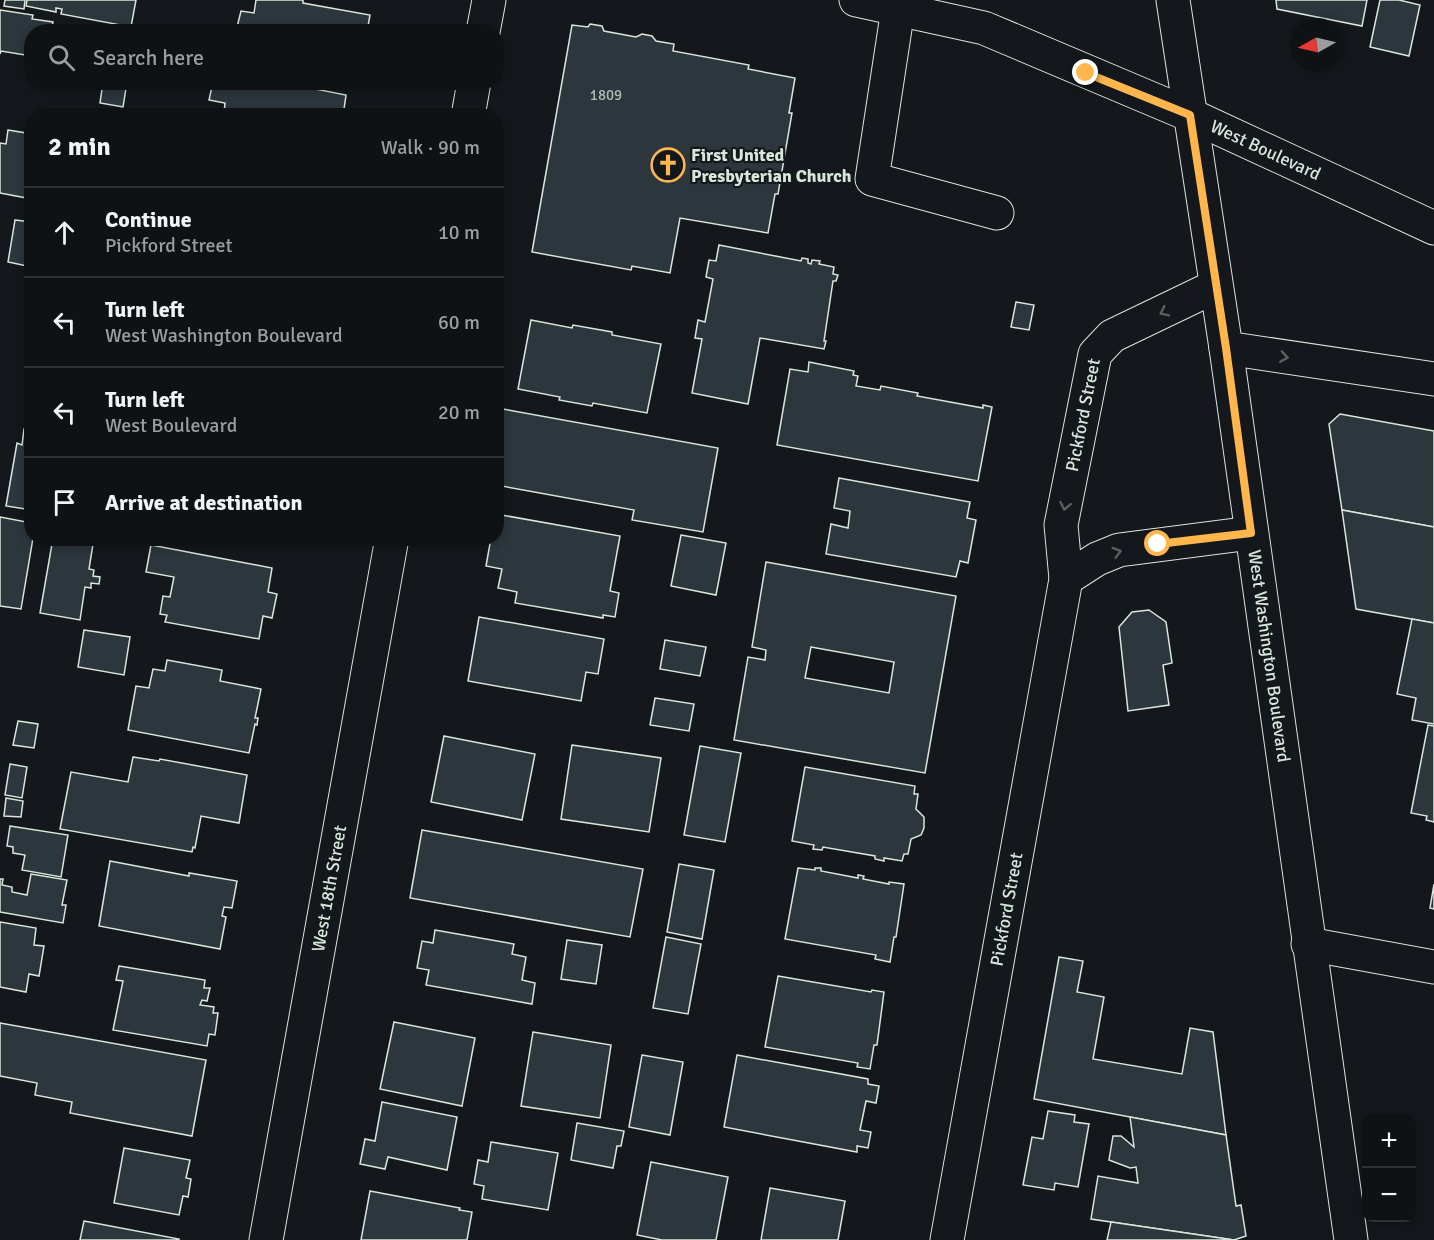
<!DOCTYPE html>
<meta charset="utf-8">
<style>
body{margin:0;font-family:Signika,sans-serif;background:#1d2022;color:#f1f3f6}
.controls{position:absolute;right:18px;bottom:18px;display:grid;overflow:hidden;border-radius:12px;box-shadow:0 3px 9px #0003}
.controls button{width:54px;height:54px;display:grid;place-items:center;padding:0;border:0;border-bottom:2px solid #2f3234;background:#0f1215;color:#f1f3f6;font:30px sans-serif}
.compass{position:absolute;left:1290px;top:18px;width:54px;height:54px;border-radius:50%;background:#0f1215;box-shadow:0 3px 9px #0003;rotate:262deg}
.stop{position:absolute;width:18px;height:18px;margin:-14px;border:4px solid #ffb74d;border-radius:50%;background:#fff}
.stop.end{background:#ffb74d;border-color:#fff;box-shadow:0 2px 6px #0008}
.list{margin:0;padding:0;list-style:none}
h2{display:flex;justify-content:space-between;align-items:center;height:78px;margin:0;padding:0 24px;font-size:26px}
h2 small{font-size:20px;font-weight:400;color:#9b9ea0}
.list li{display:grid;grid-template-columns:39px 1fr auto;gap:18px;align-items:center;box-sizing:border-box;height:90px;padding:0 24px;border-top:2px solid #2f3234}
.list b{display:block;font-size:22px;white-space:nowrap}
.list p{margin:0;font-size:20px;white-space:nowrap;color:#9b9ea0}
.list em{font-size:20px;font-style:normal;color:#9b9ea0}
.icon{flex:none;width:33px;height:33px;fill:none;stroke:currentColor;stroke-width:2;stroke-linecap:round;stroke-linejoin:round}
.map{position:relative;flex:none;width:1434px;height:1240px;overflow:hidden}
.search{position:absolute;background:#0f1215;box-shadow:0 3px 9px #0003;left:24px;top:24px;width:480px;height:66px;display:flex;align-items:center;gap:15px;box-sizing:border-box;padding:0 21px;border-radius:24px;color:#9b9ea0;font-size:22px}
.panel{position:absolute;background:#0f1215;box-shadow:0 3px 9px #0003;left:24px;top:108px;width:480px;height:438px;border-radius:24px}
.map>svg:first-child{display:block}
.building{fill:#2c363c;stroke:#d8e6dc;stroke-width:1.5;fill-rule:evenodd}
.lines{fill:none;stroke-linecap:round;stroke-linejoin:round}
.minor-casing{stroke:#d8e6dc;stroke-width:35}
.major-casing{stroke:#d8e6dc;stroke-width:35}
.minor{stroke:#14181c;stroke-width:33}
.major{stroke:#14181c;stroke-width:33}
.oneway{stroke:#59605f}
.route{stroke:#ffb74d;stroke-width:8}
.labels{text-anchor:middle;stroke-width:4.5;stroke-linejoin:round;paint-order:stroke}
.number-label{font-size:15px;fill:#adbab4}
.street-label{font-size:18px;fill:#d8e6dc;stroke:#14181c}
.poi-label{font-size:18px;font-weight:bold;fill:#d8e6dc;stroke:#14181c;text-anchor:start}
</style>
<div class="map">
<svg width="1434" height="1240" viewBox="0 0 1434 1240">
<rect width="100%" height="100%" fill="#14181c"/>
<g class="building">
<path d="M5,0H25L24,9L4,6Z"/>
<path d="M27,0H136L131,27L61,14L62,9L56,8V12L26,6Z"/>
<path d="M256,0H303V3L370,15L367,32L236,31L241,11L254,13Z"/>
<path d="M1276,0H1367L1362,26L1277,9Z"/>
<path d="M1380,0H1399L1420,5L1409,56L1370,47Z"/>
<path d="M0,10L33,15L32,19L53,22L51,32H32V43L28,42L25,55L1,51L0,54Z"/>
<path d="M590,24L602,26L604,31L636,37L642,34L652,36L656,41L674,44L673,51L749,65L748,69L795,78L789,113H792L778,194H775L768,233L680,218L670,273L632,266L631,270L532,252L572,25L588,27Z"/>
<path d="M103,82H127L123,107L100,103Z"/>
<path d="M213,82H294L315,86V89L346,95L343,116H207L208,109L224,113L225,103L209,100Z"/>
<path d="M8,130L32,134V199L0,193V143L6,144Z"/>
<path d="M15,220L32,222V267L8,262Z"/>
<path d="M719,245L801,261L802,258L808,259V263L811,264L812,260L820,261L819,264L834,267L833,274L838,275L836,281H833L824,341H826L824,349L760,338L748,404L692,393L702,339L695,338L698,320L705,322L713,279L706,277L709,260L716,261Z"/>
<path d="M1016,302L1034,305L1029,330L1011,327Z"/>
<path d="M531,320L572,328L573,325L612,332V335L661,344L647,413L593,403L592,406L559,400L560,397L518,389Z"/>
<path d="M809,362L854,371L853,375L858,376L856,386L880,390L881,386L918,393L917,396L983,408V405L992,407L978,481L777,445L790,369L808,372Z"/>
<path d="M32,370V403L26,402Z"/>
<path d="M497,408L718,448L703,532L632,520L634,510L496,485Z"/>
<path d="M1340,414L1434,431V527L1342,510L1329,424Z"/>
<path d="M24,429L32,430V510L6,506L17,443L22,445Z"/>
<path d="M839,478L970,502L967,518L976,520L968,563L960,561L956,577L826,554L831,524L848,528L850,511L834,508Z"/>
<path d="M1342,510L1434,527V623L1356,609Z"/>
<path d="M496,514L620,536L610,591L619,593L615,617L603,615V618L515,603L517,592L498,588L502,569L486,566L491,538H496Z"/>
<path d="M0,517L32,523V538H33L21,609L0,606Z"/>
<path d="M681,535L726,543L716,595L671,586Z"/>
<path d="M53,538H94L89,569L94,570L93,576L100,577L99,584L91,583V588L85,587L80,620L40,613Z"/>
<path d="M151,545L272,568L268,592L277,594L272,618L263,616L259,639L165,622L167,615L160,614L163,596L170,597L174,577L146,572Z"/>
<path d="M766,562L956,596L925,773L734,740L748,657L765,660L766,650L752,647ZM811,647L894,662L889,693L805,678Z"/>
<path d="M1149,610L1166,622L1172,663L1163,665L1169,705L1128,711L1119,627L1132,612Z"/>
<path d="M479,617L604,639L598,674L586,672L581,701L468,681Z"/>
<path d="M1412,619L1434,623V724L1412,720L1416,698L1397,694Z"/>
<path d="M84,630L130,637L124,675L78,667Z"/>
<path d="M665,640L706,647L700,676L660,669Z"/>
<path d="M167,660L222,670L220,681L261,689L255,718H258L257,725L255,724L249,753L128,730L136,686L149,688L153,669L165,671Z"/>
<path d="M655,698L694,704L689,731L650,725Z"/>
<path d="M18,721L38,724L34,748L13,745Z"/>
<path d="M1428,725L1434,726V822L1426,820L1427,816L1411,813Z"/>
<path d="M444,736L535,754L522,820L431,802Z"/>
<path d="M572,745L661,758L649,832L561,819Z"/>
<path d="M700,746L741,753L725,842L684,835Z"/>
<path d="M133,757L159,761L160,759L247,775L239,823L201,816L195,848L193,847L192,852L60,829L71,772L128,782Z"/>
<path d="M10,764L27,767L22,798L5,795Z"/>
<path d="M805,767L915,786L914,794H918L916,809L924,817V828L921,835L911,839L908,854H904L902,861L884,858V861L875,859V856L823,847L822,850L813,849L814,845L792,841Z"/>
<path d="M6,798L23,801L21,817L4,816Z"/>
<path d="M10,826L68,835L61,877L22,870L25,855L13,853V847L7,846Z"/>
<path d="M422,830L643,869L630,937L410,898Z"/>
<path d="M110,861L189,876V873L237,881L232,908L224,907L222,916L226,917L220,949L99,926Z"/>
<path d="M679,864L714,870L702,939L667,932Z"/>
<path d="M798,868L815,870V868H821V871L858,878V875L864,876L863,879L889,884V882L904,884L896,937H894L890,962L875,959L876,955L785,939Z"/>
<path d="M31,874L67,880L62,905H66L63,923L0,912V879H3L2,885L12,887V892L27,895Z"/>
<path d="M1434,884V909L1430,908Z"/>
<path d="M0,922L36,928L34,945L44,946L39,976L29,974L26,992L0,987Z"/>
<path d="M435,930L514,944L512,954L526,957L522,980L535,983L532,1004L426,985L429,970L417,968L422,941L433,943Z"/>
<path d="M666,937L701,944L688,1014L653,1008Z"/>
<path d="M567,940L602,945L596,984L561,979Z"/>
<path d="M1059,957L1083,961L1077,992L1104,997L1093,1059L1182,1074L1190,1028L1213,1032L1226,1135L1034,1099Z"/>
<path d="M119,966L205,980L204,988H210L207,1001L202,1000L200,1005L214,1007L213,1013H218L215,1035L209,1034L207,1046L113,1030L123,981L116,980Z"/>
<path d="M778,976L871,992L872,990L884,992L877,1045H874L870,1069L857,1067L858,1063L765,1047Z"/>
<path d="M394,1022L475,1038L462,1106L380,1089Z"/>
<path d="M0,1023L206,1060L192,1136L70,1113L72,1102L35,1095L37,1083L0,1076Z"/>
<path d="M533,1032L611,1045L600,1118L521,1106Z"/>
<path d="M642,1055L683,1062L670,1135L629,1127Z"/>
<path d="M737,1055L868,1079V1084L879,1086L876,1103L866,1101L860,1130L871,1132L868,1148L857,1146V1152L724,1127Z"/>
<path d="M382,1102L457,1117L447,1170L388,1157L385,1169L360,1164L365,1139L375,1141Z"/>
<path d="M1048,1111L1075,1115L1074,1122L1089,1124L1078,1187L1055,1183L1054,1190L1023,1185L1032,1137L1043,1139Z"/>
<path d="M1130,1117L1226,1135L1236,1206L1241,1205L1246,1236L1234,1240L1091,1219L1098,1176L1138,1183L1136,1167L1130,1168L1109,1160L1113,1136H1121L1134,1147Z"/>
<path d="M577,1123L624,1131L621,1146H617L613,1168L571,1160Z"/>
<path d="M491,1142L558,1153L548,1210L482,1199L484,1186L474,1184L478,1160L488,1162Z"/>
<path d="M124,1148L190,1160L186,1178L191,1179L188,1197L183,1196L179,1215L114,1203Z"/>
<path d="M651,1162L728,1177L716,1240H662L637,1235Z"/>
<path d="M770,1188L845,1201L838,1240H761Z"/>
<path d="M370,1191L460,1208L459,1210L472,1212L467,1240H361Z"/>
<path d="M84,1221L179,1239V1240H80Z"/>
<path d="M1111,1222L1234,1240H1235H1107Z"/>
</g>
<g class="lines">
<g class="minor-casing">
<g id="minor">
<path id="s1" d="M856,0L984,28L1190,115L1434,228"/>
<path d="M898,9L872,179L997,213"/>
<path d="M483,32L489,0"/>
<path d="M468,116L474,82"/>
<path d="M1226,348L1434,379"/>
<path d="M1066,579L1097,559L1119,550L1251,533"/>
<path d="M1308,944L1434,967"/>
<path id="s2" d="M266,1240L392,538"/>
<path id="s3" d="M947,1240L1066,579L1061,525L1095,354L1112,336L1216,286"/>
</g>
</g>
<g class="major-casing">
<g id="major">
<path id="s4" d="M1173,0L1226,348L1351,1240"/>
</g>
</g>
<use href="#minor" class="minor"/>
<use href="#major" class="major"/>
</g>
<defs><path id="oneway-chevron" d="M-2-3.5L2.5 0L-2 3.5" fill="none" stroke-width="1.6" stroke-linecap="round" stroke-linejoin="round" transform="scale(1.5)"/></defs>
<g class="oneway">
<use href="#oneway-chevron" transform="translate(1164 312) rotate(154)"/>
<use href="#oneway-chevron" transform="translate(1284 357) rotate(9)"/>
<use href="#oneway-chevron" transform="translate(1065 506) rotate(101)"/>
<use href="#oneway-chevron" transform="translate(1117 552) rotate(-16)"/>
</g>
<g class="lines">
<path class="route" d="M1086,73L1190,115L1226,348L1251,533L1158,544"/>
</g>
<defs>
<g id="church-ring" transform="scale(1.725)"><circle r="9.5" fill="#14181c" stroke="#ffb74d" stroke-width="1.5"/><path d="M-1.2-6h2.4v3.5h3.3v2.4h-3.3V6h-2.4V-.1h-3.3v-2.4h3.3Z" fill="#ffb74d"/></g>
</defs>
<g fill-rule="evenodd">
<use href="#church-ring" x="668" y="165"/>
</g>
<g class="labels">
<g class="number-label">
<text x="606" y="100">1809</text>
</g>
<g class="street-label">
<text dy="6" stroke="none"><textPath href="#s1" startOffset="438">West Boulevard</textPath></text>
<text dy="6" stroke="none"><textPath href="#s3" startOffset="838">Pickford Street</textPath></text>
<text dy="6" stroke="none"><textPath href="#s4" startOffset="663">West Washington Boulevard</textPath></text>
<text dy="6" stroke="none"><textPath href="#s2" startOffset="357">West 18th Street</textPath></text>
<text dy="6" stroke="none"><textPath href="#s3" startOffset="336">Pickford Street</textPath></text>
</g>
<g class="poi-label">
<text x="691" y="161">First United<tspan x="691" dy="21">Presbyterian Church</tspan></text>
</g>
</g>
</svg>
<div class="controls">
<button>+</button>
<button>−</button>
</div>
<svg class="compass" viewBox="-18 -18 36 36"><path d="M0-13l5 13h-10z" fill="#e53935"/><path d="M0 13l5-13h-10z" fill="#9b9ea0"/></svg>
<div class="stop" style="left:1158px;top:544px"></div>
<div class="stop end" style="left:1086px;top:73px"></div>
<div class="search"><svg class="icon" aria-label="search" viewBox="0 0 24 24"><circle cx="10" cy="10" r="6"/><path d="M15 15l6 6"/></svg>Search here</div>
<section class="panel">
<h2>2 min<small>Walk · 90 m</small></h2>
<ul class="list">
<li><svg class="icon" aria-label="ahead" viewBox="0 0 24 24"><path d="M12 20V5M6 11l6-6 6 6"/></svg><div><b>Continue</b><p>Pickford Street</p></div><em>10 m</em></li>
<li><svg class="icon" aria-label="left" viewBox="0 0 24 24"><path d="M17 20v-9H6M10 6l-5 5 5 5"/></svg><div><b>Turn left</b><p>West Washington Boulevard</p></div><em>60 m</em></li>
<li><svg class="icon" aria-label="left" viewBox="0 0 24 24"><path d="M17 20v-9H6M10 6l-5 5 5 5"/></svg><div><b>Turn left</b><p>West Boulevard</p></div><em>20 m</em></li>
<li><svg class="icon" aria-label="arrive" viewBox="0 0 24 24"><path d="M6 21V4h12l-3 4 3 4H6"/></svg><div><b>Arrive at destination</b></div></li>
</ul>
</section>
</div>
